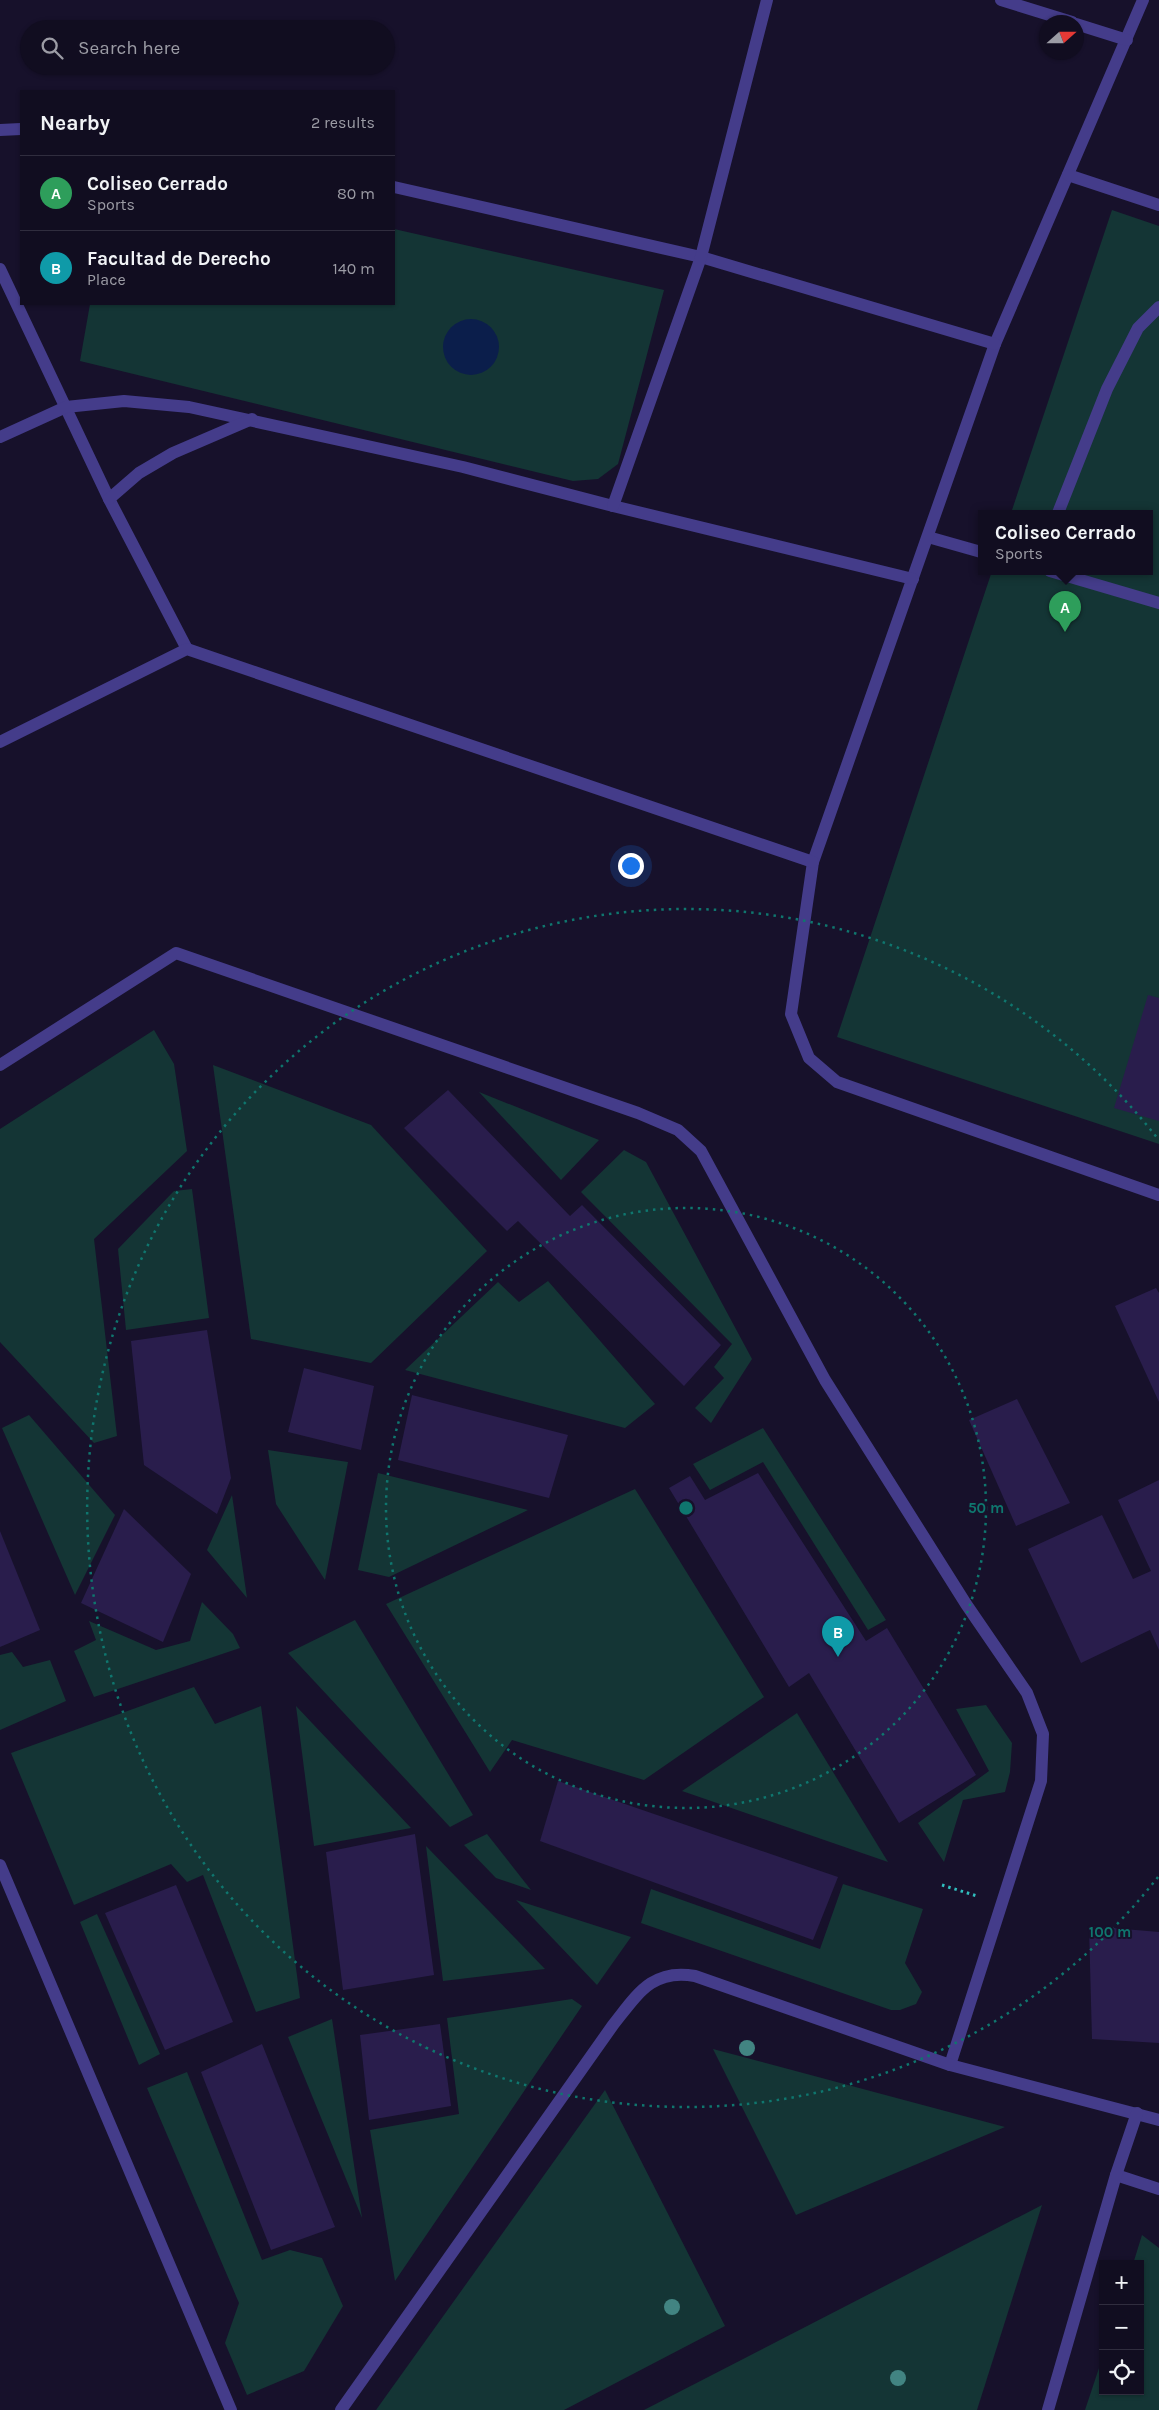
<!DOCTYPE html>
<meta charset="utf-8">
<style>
body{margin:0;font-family:Karla,sans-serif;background:#1a1629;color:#f1f3f6}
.controls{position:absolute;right:15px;bottom:15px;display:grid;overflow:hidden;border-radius:0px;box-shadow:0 1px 4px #0004}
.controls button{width:45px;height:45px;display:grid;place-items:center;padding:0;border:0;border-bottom:1px solid #302d3e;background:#110d20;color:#f1f3f6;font:25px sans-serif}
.compass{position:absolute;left:1039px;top:15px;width:45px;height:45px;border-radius:50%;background:#110d20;box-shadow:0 1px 4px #0004;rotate:69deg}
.you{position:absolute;left:630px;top:865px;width:18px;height:18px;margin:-12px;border:4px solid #fff;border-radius:50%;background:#1a73e8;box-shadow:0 0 0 8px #1a73e833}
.badge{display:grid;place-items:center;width:32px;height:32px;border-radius:50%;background:#07d7ff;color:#fff;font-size:16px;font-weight:700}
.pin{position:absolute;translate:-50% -41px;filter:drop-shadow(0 1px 2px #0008)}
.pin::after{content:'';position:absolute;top:26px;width:18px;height:15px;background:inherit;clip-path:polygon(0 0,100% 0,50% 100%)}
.popup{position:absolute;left:978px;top:510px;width:175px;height:65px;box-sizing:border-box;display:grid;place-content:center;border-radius:0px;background:#110d20;filter:drop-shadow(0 1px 4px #0005);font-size:16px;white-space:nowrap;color:#9c9ca5}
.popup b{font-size:19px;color:#f1f3f6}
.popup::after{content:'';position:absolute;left:50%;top:100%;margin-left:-10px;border:10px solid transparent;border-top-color:#110d20}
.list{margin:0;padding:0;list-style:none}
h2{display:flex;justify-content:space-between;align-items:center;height:65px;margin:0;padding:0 20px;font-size:21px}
h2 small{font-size:16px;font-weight:400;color:#9c9ca5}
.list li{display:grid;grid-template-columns:32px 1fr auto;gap:15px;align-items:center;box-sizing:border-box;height:75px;padding:0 20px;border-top:1px solid #302d3e}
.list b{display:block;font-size:19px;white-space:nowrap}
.list p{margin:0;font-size:16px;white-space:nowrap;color:#9c9ca5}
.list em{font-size:16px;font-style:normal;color:#9c9ca5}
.icon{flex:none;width:28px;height:28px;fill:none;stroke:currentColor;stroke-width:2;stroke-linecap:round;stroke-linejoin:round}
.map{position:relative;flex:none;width:1159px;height:2410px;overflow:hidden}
.search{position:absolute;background:#110d20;box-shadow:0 1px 4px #0004;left:20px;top:20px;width:375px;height:55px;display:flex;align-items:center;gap:12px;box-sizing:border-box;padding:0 18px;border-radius:28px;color:#9c9ca5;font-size:19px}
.panel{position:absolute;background:#110d20;box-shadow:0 1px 4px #0004;left:20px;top:90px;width:375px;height:215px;border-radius:0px}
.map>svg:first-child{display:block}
.green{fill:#143535}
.water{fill:#0b1e4b}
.building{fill:#291d4c}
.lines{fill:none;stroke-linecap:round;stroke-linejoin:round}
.path{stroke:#30bebe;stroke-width:3;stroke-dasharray:2.5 4;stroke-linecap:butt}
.service{stroke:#443c8a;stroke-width:12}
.minor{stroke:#443c8a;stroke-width:12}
.tree{fill:#428482}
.ring{fill:none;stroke:#0f766e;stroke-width:2.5;stroke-dasharray:2.5 5}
.centre{fill:#0f766e;stroke:#17112b;stroke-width:2.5}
.ring-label{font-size:15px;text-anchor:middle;font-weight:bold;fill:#0f766e;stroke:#17112b;stroke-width:4;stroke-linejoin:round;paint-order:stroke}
</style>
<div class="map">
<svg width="1159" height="2410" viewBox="0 0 1159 2410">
<rect width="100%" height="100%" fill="#17112b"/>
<g class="green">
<path d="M1112,210L1159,226V1144L837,1037L992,571H1149V513H1011Z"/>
<path d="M394,229L664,290L618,464L598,479L573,481L80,361L90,304H394Z"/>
<path d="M154,1030L174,1064L187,1151L94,1239L117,1436L94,1443L0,1342V1129Z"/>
<path d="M213,1065L371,1125L487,1251L371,1363L251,1339Z"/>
<path d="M479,1092L599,1140L561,1180Z"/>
<path d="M624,1150L646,1162L752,1359L711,1423L695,1408L724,1378L714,1367L732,1344L581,1192Z"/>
<path d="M192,1189L209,1318L126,1330L118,1249L174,1191Z"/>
<path d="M548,1281L655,1404L625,1428L405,1370L498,1282L519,1302Z"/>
<path d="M29,1415L115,1515L75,1595L2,1428Z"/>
<path d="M763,1428L886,1620L868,1630L763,1462L710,1490L693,1464Z"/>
<path d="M268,1450L348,1462L325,1580L276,1504Z"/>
<path d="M378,1473L528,1510L389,1577L358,1570Z"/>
<path d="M635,1489L764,1697L644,1780L512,1740L490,1772L386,1604Z"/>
<path d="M232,1495L247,1598L207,1550Z"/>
<path d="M202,1602L233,1634L240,1648L94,1697L74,1651L96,1640L89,1621L156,1650L190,1641Z"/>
<path d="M355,1620L473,1815L450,1827L288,1653Z"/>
<path d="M12,1652L23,1667L50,1660L66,1701L0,1730V1655Z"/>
<path d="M194,1687L215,1724L261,1706L300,1998L256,2012L203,1875L187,1882L171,1864L74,1905L11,1753Z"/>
<path d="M986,1705L1012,1743L1010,1772L1005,1792L963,1800L944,1862L918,1823L989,1771L956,1709Z"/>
<path d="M296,1706L411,1828L314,1846Z"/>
<path d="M797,1713L888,1862L682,1791Z"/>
<path d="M487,1834L531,1890L496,1878L464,1845Z"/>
<path d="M426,1846L545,1969L443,1981Z"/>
<path d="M843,1884L923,1909L905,1963L922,1992L916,2004L900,2010H891L641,1923L651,1889L820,1949Z"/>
<path d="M516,1900L631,1937L597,1985Z"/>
<path d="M97,1914L160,2054L139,2065L80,1922Z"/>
<path d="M572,1999L582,2006L395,2281L370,2130L459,2114L447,2018Z"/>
<path d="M332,2019L362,2218L288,2037Z"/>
<path d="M713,2049L1005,2127L796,2215Z"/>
<path d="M187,2072L262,2260L290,2250L322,2258L343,2306L304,2371L247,2395L225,2343L239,2303L147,2088Z"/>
<path d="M605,2090L725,2326L564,2410H376Z"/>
<path d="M1042,2205L977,2410H644Z"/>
<path d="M1142,2235L1159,2248V2410H1085L1103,2356V2391H1140V2264H1133Z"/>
</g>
<circle class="water" cx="471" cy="347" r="28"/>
<g class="building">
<path d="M1148,995L1159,998V1121L1114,1108Z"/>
<path d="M448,1090L570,1216L582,1205L721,1345L684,1386L518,1221L507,1231L404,1128Z"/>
<path d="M1156,1288L1159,1293V1402L1115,1306Z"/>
<path d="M207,1330L231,1478L217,1514L144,1465L131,1341Z"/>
<path d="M304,1368L374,1386L361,1450L288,1432Z"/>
<path d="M412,1395L568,1435L549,1498L398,1460Z"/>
<path d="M1017,1399L1070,1503L1016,1526L969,1420Z"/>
<path d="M758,1473L866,1641L887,1628L976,1775L899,1823L809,1673L789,1687L669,1488L690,1476L705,1500Z"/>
<path d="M1159,1480V1650L1150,1630L1081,1663L1028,1549L1102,1515L1133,1579L1151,1571L1118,1500Z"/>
<path d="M124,1509L191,1574L163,1642L81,1603Z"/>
<path d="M0,1531L40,1630L0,1647Z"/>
<path d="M558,1781L838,1877L813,1940L540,1841Z"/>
<path d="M415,1834L434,1975L343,1990L326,1852Z"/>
<path d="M176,1885L233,2022L165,2050L105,1913Z"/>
<path d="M1089,1926L1159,1932V2043L1092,2039Z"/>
<path d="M440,2024L451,2106L369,2120L360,2035Z"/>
<path d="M262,2044L335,2227L271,2250L201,2072Z"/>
</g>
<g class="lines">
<path class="path" d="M942,1885L977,1896"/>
<g class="service">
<path d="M1058,513L1107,389L1138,328L1159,307"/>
<path d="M928,537L981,552"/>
<path d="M1050,571L1159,603"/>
<path d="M0,1065L176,953L638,1113L678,1130L701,1151L825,1380L966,1604L1027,1693L1043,1734L1041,1781L950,2065"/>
<path d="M0,1865L231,2410"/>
<path d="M1116,2175L1159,2189"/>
<path d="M341,2410L613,2025C637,1995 652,1968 695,1976L950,2065L1159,2120"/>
<path d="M1048,2410L1116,2175L1137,2113"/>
</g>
<g class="minor">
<path d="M1001,0L1072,22"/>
<path d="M1143,0L995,344L813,862L791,1014L809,1058L837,1082L1159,1195"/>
<path d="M1076,24L1127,40"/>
<path d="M0,130L21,129"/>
<path d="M1068,175L1159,205"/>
<path d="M394,187L701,257L995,344"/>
<path d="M0,269L109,499L187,649"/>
<path d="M0,437L66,407L124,401L189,407L463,467L613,506L913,579"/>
<path d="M109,499L139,473L173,453L252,419"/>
<path d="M613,506L701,257L767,0"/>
<path d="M0,742L187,649L813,862"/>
</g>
</g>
<g class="tree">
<circle cx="747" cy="2048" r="8"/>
<circle cx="672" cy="2307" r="8"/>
<circle cx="898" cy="2378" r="8"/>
</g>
<g class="ring">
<circle cx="686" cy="1508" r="300"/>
<path d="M1158 1877A599 599 0 1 1 1158 1139"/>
</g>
<circle cx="686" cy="1508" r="8" class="centre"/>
<g class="ring-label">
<text x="986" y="1513">50 m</text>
<text x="1110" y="1937">100 m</text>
</g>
</svg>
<div class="controls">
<button>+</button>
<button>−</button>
<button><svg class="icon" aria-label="locate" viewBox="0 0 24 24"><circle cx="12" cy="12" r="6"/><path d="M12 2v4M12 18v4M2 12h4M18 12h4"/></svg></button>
</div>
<svg class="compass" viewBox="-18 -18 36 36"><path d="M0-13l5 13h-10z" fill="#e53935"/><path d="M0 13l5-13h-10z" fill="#9c9ca5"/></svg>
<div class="you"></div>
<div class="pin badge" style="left:1065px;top:632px;background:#2e9e5b">A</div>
<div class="popup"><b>Coliseo Cerrado</b>Sports</div>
<div class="pin badge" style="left:838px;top:1657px;background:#0f9aa8">B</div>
<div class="search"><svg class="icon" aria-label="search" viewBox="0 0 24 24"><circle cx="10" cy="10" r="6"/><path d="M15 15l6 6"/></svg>Search here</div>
<section class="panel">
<h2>Nearby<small>2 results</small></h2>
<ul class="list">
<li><span class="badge" style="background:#2e9e5b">A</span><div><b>Coliseo Cerrado</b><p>Sports</p></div><em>80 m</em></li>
<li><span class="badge" style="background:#0f9aa8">B</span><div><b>Facultad de Derecho</b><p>Place</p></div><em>140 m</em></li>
</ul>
</section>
</div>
